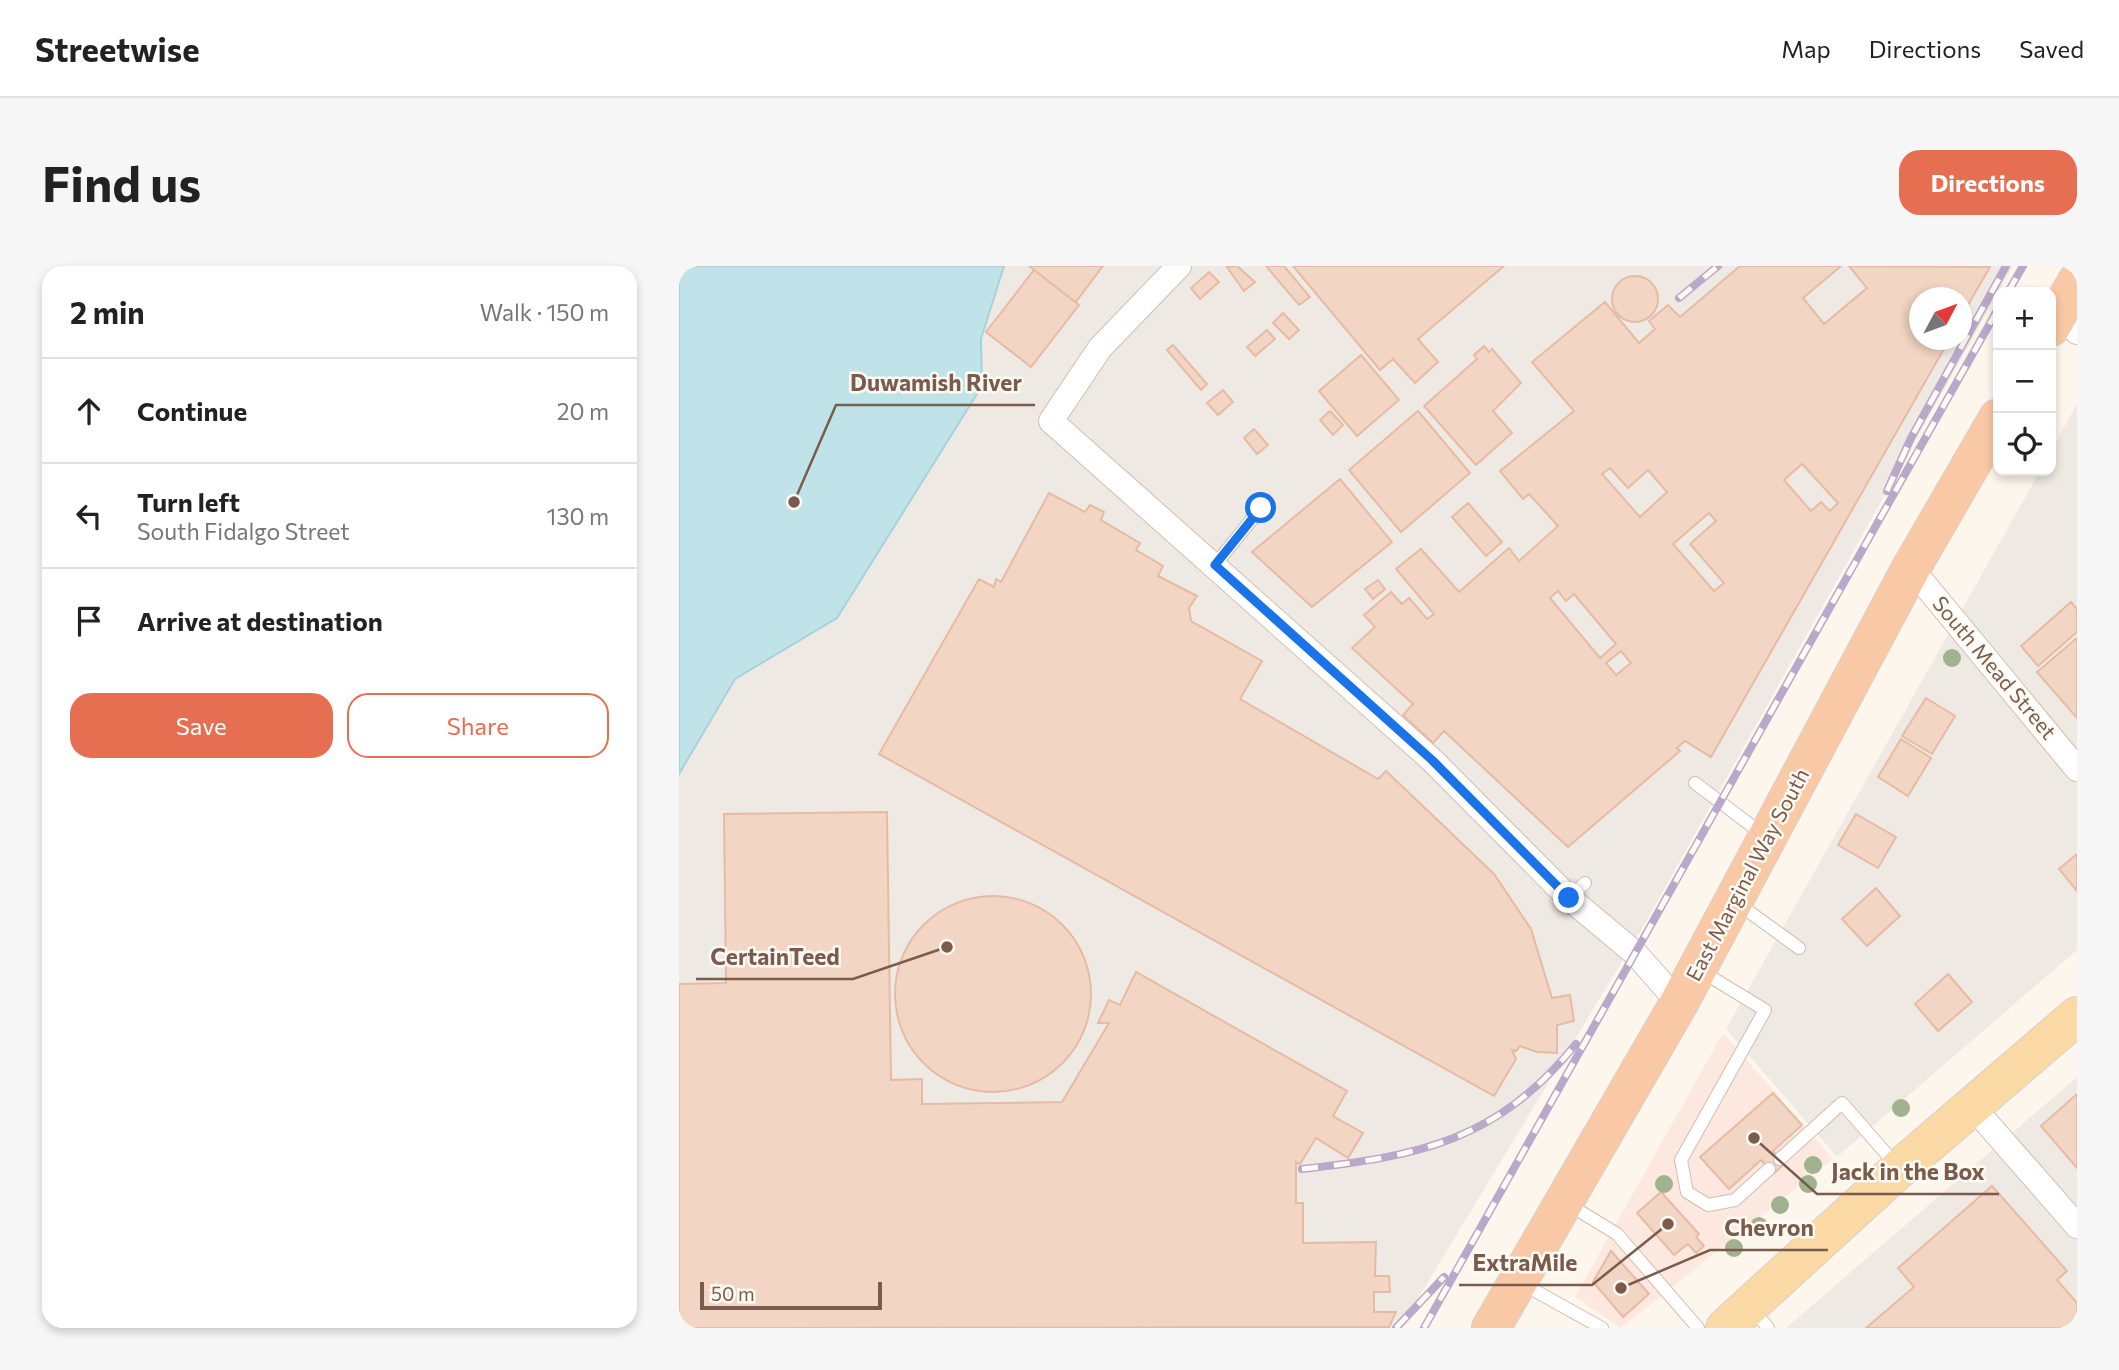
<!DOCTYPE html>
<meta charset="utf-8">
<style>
body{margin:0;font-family:Commissioner,sans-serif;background:#f6f6f6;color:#222}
.controls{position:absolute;right:21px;top:21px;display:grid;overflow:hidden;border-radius:14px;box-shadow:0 4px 10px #0003}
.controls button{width:63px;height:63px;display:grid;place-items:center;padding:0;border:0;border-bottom:2px solid #e0e0e0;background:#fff;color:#222;font:35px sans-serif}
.compass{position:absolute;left:1230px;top:21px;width:63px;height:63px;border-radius:50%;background:#fff;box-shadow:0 4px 10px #0003;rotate:49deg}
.scale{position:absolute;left:21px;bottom:18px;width:182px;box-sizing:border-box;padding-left:7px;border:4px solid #7a5c4d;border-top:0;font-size:19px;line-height:24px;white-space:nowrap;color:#7a5c4d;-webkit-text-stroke:5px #fffaf3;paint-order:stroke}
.stop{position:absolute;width:21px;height:21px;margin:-16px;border:5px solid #1a73e8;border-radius:50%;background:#fff}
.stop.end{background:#1a73e8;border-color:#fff;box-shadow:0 2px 7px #0008}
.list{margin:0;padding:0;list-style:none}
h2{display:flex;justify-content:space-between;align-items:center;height:91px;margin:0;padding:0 28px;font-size:30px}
h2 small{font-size:23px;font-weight:400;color:#767676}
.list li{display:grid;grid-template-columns:46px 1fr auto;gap:21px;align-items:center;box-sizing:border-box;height:105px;padding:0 28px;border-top:2px solid #e0e0e0}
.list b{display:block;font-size:26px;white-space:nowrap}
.list p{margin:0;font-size:23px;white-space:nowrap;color:#767676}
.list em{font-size:23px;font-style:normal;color:#767676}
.actions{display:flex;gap:14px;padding:21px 28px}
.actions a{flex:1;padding:16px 0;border:2px solid #e76f51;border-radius:21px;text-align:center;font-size:24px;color:#e76f51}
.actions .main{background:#e76f51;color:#fff}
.icon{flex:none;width:38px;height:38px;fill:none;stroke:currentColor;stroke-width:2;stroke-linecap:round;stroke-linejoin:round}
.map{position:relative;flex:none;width:1398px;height:1062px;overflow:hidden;border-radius:21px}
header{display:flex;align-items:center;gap:42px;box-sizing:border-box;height:98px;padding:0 35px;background:#fff;border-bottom:2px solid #e0e0e0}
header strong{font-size:33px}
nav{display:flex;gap:38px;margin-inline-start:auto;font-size:24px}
.intro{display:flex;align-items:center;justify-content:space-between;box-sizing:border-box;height:168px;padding:0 42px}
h1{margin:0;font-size:49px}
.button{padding:18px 32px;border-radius:21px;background:#e76f51;color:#fff;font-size:24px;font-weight:700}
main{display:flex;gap:42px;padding:0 42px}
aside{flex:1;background:#fff;border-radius:21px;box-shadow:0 4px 10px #0003}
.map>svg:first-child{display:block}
.commercial{fill:#fde8e0}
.industrial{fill:#efe9e4;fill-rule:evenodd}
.water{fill:#bfe3e8;stroke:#a5d3da;stroke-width:2}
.building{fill:#f3d5c3;stroke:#e6bba3;stroke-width:2;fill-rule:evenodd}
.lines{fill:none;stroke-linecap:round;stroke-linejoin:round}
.service-casing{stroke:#d1beb0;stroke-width:14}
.minor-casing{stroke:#d1beb0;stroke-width:26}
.primary-casing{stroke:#dad1cd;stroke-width:40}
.trunk-casing{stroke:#dad1cd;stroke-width:40}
.service{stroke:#fff;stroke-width:12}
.minor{stroke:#fff;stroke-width:24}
.primary{stroke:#fbd9a5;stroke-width:38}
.trunk{stroke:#f9c8a4;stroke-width:38}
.rail-casing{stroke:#b9a8c9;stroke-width:8}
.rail{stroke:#fffaf3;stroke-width:5;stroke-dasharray:16;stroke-linecap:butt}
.tree{fill:#a0b28e}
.route{stroke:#1a73e8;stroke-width:9}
.labels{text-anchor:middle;stroke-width:5;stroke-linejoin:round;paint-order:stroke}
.street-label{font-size:21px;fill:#7a5c4d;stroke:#fffaf3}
.leader{fill:none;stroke:#7a5c4d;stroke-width:2.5}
.callout-dot{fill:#7a5c4d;stroke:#fffaf3;stroke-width:2.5}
.callout-label{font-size:23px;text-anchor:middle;font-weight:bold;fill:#7a5c4d;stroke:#fffaf3;stroke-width:5;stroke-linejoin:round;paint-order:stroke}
</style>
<header>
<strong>Streetwise</strong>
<nav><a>Map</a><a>Directions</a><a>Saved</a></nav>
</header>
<div class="intro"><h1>Find us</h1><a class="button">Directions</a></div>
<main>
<aside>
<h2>2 min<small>Walk · 150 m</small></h2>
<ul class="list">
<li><svg class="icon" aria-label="ahead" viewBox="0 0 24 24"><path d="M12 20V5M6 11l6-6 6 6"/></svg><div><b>Continue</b></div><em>20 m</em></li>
<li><svg class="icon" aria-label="left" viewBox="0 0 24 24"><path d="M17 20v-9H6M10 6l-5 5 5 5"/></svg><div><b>Turn left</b><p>South Fidalgo Street</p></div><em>130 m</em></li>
<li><svg class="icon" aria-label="arrive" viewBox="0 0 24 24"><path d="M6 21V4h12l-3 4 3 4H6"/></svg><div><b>Arrive at destination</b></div></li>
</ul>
<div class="actions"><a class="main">Save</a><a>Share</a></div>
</aside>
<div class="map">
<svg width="1398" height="1062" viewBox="0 0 1398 1062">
<rect width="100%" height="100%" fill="#fdf6ec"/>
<path class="commercial" d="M1044,767L1154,893L942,1062L896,1031Z"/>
<g class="industrial">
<path d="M325,0H1334L964,661L721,1062H0V508L55,413L158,352L303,121L302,73ZM1240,32H1282V74H1240Z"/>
<path d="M1398,138V684L1158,891L1047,763L1361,205H1372V185Z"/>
<path d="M1398,811V1062H1107Z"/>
</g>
<path class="water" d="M0,0H325L302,73L303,120L158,352L56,413L0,508Z"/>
<g class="building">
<path d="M350,0H424L396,37Z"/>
<path d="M558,0L576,16L565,25L548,1Z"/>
<path d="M587,0H605L631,31L620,39Z"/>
<path d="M614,0H825L739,73L759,96L736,117L714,93L701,104Z"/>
<path d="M1061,0H1162L1124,32L1145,58L1188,22L1170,0L1311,1L1282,51V32H1240V74H1270L1032,491L1006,475L998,482L1001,485L889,581L765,465L754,477L724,449L734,438L673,382L696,361L685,349L712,326L723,338L730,332L748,353L755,348L717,303L742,283L780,326L830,282L840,295L879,260L850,228L844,233L821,205L895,145L853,96L926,36L960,77L976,63L970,55L989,39L1001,51ZM1123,198L1159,237L1151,245L1142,236L1132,245L1105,214ZM931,202L949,222L969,204L988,226L961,251L923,208ZM1030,247L1037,255L1011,278L1045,317L1035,325L994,278ZM879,325L887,335L895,328L937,378L921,392L871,332ZM942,385L952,397L937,409L927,397Z"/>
<path d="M355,4L400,39L352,101L307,66Z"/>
<path d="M530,6L540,16L521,33L512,22Z"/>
<circle cx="956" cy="33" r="23"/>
<path d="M604,47L620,64L610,73L594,57Z"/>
<path d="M588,64L596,73L576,90L568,81Z"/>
<path d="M494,79L528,118L522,124L488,84Z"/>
<path d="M805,80L810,86L813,83L842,117L814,145L833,167L797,199L745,140L798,93L795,89Z"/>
<path d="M682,89L720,134L678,170L640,125Z"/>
<path d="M544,124L554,136L539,149L528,137Z"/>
<path d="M651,145L664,159L654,169L641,154Z"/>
<path d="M739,145L791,207L722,266L670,204Z"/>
<path d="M575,163L589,179L578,188L565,172Z"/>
<path d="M661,213L713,276L633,341L573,286Z"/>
<path d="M370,227L406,246L411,239L425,246L422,254L461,277L457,284L484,300L479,310L518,330L510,342L512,355L583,395L561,433L699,513L707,505L815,608L852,663L873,732L891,729L895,755L878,759V787L858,786L841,780L837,785L833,784L837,793L815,830L200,488L300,313L315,321L317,313L322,316Z"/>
<path d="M789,237L823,276L807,290L773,251Z"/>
<path d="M699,314L706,323L694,333L686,323Z"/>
<path d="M1392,336L1398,343V366L1359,400L1342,380Z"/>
<path d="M1398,372V452L1358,406Z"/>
<path d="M1247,432L1276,450L1253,488L1223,470Z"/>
<path d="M1222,473L1252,492L1229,530L1199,511Z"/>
<path d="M208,546L212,814L243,813V838L383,836L430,757H419L430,734L441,739L457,706L668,825L654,850L684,867L669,892L637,872L621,898L617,896V937H624V977L697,976L696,1010H710L711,1026H695V1046H717L710,1061L0,1062V718L47,717L45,548Z"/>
<path d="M1177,548L1217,571L1199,602L1159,579Z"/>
<path d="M1398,588V625L1380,603Z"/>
<path d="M1197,622L1221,650L1188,680L1163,653Z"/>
<circle cx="314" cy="728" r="98"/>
<path d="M1269,708L1293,736L1259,765L1236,738Z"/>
<path d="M1094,827L1123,859L1094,885L1105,898L1094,908L1082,894L1050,923L1021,891Z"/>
<path d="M1398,828V902L1362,860Z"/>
<path d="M1313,920L1388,1005L1378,1014L1398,1037V1062H1187L1235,1021L1219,1002Z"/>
<path d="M982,926L1020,968L1017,971L1025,980L1017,987L1009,978L995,989L958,947Z"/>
<path d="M932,985L970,1028L944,1051L914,1016Z"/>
</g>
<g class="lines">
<g class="service-casing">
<g id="service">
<path d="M536,299L582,242"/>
<path d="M1016,517L1086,570"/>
<path d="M890,632L906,617"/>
<path d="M1058,637L1120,682"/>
<path d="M1022,705L1086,744L1002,894L1008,926L1029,939L1056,934L1090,903"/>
<path d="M1101,893L1163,837L1218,900"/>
<path d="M889,938L938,968L1019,1062"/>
<path d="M844,1018L923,1062"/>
<path d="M1073,1042L1089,1062"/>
</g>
</g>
<g class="minor-casing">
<g id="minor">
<path d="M500,0L421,82L372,155L753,494L890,632L957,688L1000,737"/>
<path d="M1381,46L1398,66"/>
<path d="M1232,302L1398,503"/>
<path d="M1293,840L1398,960"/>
</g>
</g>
<g class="primary-casing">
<path id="primary" d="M1046,1062L1220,903L1398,750"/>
</g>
<g class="trunk-casing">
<g id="trunk">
<path d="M1372,61L1398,15"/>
<path d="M812,1062L1000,737L1232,302L1319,152"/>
</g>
</g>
<use href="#service" class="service"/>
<use href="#minor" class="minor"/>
<use href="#primary" class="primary"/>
<use href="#trunk" class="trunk"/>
<g class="rail-casing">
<g id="rail">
<path d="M1329,26L1344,0"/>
<path d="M1000,32L1039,0"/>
<path d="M1208,225L1232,172L1327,0"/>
<path d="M623,903C741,890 818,875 897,778"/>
<path d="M717,1062L765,1011"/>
<path d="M745,1062L1319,43"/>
</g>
</g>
<use href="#rail" class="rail"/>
</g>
<g class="tree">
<circle cx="1273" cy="392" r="9"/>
<circle cx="1222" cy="842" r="9"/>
<circle cx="1134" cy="899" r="9"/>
<circle cx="985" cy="918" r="9"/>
<circle cx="1129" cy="918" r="9"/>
<circle cx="1101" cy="939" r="9"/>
<circle cx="1080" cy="960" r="9"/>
<circle cx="1055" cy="982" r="9"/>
</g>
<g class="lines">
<path class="route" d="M582,242L536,299L753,494L890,632"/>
</g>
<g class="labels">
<g class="street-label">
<text transform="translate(1315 402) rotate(50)" y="7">South Mead Street</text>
<text transform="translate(1069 609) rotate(-62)" y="7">East Marginal Way South</text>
</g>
</g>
<path class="leader" d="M115 236L157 139H356M268 681L174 713H17M1075 872L1138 928H1320M942 1022L1031 984H1149M989 958L913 1019H780"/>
<g class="callout-dot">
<circle cx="115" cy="236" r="7"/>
<circle cx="268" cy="681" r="7"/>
<circle cx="1075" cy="872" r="7"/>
<circle cx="942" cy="1022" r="7"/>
<circle cx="989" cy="958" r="7"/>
</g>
<g class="callout-label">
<text x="257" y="125">Duwamish River</text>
<text x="96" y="699">CertainTeed</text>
<text x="1229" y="914">Jack in the Box</text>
<text x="1090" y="970">Chevron</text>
<text x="846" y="1005">ExtraMile</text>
</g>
</svg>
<div class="controls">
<button>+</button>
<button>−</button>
<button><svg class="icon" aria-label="locate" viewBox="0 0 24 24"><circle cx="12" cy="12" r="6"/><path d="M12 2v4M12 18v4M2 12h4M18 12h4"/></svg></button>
</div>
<svg class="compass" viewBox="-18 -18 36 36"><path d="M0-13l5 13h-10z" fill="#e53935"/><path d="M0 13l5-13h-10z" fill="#767676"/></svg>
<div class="scale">50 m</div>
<div class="stop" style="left:582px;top:242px"></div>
<div class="stop end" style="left:890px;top:632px"></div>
</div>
</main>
